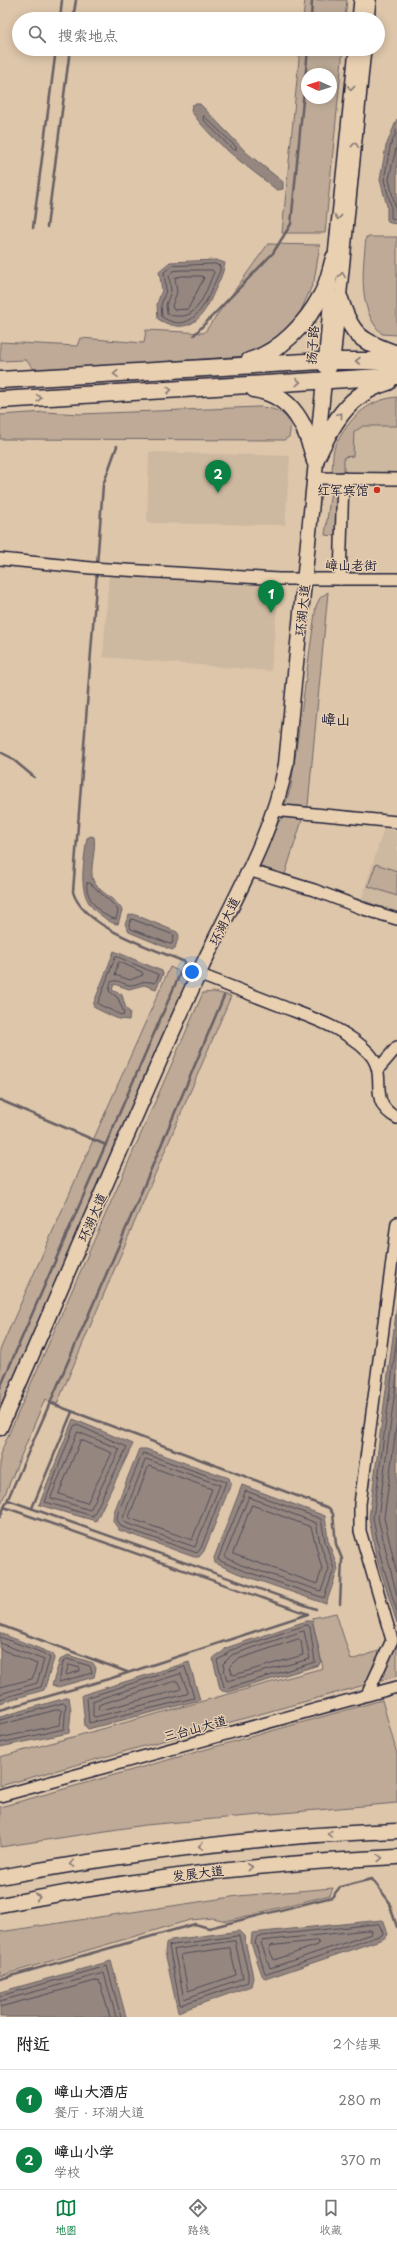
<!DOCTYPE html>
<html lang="zh">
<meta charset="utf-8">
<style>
body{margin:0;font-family:"Playpen Sans","LXGW WenKai TC",sans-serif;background:#f2f2f2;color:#222}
.compass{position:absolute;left:301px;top:68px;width:36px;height:36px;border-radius:50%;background:#fff;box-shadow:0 2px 10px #0003;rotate:273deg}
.you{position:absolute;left:192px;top:972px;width:14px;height:14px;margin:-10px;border:3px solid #fff;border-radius:50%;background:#1a73e8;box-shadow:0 0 0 6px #1a73e833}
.badge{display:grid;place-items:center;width:26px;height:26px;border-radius:50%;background:#0b8043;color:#fff;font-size:13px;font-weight:700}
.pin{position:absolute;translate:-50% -33px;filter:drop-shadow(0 1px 2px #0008)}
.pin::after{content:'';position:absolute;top:21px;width:14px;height:12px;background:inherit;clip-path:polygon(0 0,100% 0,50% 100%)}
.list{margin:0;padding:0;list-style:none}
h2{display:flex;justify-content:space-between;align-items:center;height:52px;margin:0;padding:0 16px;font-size:17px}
h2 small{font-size:13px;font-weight:400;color:#767676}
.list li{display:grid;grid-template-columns:26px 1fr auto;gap:12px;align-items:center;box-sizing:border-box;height:60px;padding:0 16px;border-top:1px solid #e0e0e0}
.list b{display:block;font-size:15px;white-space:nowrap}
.list p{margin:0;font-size:13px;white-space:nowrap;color:#767676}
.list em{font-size:13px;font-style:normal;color:#767676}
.icon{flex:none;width:22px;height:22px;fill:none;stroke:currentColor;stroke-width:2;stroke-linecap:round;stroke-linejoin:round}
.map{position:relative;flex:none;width:397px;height:2017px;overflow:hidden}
.search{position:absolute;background:#fff;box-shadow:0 2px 10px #0003;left:12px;right:12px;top:12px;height:44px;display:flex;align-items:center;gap:10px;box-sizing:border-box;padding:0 14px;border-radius:22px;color:#767676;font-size:15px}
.sheet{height:172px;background:#fff}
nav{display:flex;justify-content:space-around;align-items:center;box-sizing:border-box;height:56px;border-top:1px solid #e0e0e0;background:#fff;font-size:11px;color:#767676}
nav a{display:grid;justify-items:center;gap:2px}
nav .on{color:#0b8043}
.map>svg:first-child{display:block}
.built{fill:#cdb8a0}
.green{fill:#beaa97;stroke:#706669;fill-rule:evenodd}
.water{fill:#958780;stroke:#675f64}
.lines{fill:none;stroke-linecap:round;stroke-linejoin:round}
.shore{stroke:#504a57;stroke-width:1}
.stream{stroke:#675f64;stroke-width:2.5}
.minor-casing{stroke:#22223b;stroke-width:14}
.major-casing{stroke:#22223b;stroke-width:17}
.highway-casing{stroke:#22223b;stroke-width:19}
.minor{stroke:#e9d0b1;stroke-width:11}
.major{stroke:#e9d0b1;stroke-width:14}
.highway{stroke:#e9d0b1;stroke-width:16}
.oneway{stroke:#867976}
.poi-dot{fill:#c8321e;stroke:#e9d0b1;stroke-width:1.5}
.labels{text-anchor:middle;stroke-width:3;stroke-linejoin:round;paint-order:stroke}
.street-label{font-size:13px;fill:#22223b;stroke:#e9d0b1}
.poi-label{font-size:13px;fill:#22223b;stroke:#e9d0b1;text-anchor:end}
.quarter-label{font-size:15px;fill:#22223b;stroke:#e9d0b1}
</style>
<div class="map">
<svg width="397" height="2017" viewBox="0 0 397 2017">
<rect width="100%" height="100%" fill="#ddc6aa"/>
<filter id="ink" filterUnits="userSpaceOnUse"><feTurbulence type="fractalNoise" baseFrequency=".025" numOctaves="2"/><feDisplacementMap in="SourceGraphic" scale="8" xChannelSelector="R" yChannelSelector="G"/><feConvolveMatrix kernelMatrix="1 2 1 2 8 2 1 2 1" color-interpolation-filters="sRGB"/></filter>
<g filter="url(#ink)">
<g class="built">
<path d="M363,426H397V474L344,473V456H353V432Z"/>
<path d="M149,452L290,456L285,525L147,523Z"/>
<path d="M109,574L279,585L271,671L103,657Z"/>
<path d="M384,828L397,832V912L361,901Z"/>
</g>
<g class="green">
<path d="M305,0H347L345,19H303Z"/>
<path d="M300,49H343L325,233H282ZM307,74H331V98H307Z"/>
<path d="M366,237H397V335L382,334C357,309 363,269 366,237Z"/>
<path d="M268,244L320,245L314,281L299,315L280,338L244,356L36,371L26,360L0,361V342L77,346L80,338L144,343L146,330L204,333Z"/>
<path d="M397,397V426H363L354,432L353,456L344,457V473H335L332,471C333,464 332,453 335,446C349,419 366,400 397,397Z"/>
<path d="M259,407C277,408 295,415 289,437L284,440L0,439V415L45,412L80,414Z"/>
<path d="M332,483L339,484L337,536L325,535Z"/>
<path d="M328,592L308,805L307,807L285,805L291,786L316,606L320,598Z"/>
<path d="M286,815L303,817L285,874L384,908L383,912L260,869V865L279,821Z"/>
<path d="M376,864L397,871V896L368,886Z"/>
<path d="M170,967L187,975L189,978L0,1408V1350Z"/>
<path d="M214,992L231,996L57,1404L45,1399L0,1506V1454L203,993Z"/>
<path d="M336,1613L351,1660L397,1645V1676L0,1786V1757L323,1668L312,1618Z"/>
<path d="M382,1700L397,1754V1803L145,1825L0,1847V1807Z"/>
<path d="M333,1888L330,1895L226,1921L213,1918L190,1920L0,1976V1932L238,1896Z"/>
</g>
<g class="water">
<path d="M195,104H200L247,153L283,182V189L277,190C247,166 214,144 191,111L192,105Z"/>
<path d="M397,119V224L390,223L387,220V206L380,180L386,146Z"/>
<path d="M216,260L225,263C223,274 219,282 214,292C203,319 188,337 158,319L157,304L162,290L159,271L170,262Z"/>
<path d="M91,836L94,837C96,850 91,862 92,875C92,889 116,898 122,910L118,924C112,924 107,920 102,916C76,899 83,871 86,844L87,838Z"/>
<path d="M133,914L177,932L179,935L175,948L172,950L129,932L125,924L129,915Z"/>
<path d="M114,951L162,971L163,974L156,989L144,985L129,989L114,984L112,990L122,995L126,1009L130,1012L129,1020L118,1019L95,1008L93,1005Z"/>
<path d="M397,1306V1623L376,1556L369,1518Z"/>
<path d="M73,1419L133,1444L96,1521L39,1505Z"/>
<path d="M139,1449H146L229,1478L231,1484L204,1551L199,1557H194L119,1530L113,1521L114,1512Z"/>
<path d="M242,1485L325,1516L328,1540L338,1569L326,1604L237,1573L215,1563L214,1558Z"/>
<path d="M306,1621H311L313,1624L321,1660L319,1665L229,1692L222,1691L220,1689L213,1659C216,1654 222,1654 226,1648Z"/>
<path d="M0,1633L53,1654L54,1659L44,1690L0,1703Z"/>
<path d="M68,1655L93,1663L96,1668L94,1677L58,1687L52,1685L60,1660Z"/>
<path d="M189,1662L200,1700L88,1729L85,1726L82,1695Z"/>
<path d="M69,1697L71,1711L69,1733L0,1747V1717Z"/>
<path d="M382,1920L384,1921L388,1935L383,1939L265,1979L262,1975L251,1943L252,1933Z"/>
<path d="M239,1931L244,1936L252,1972L253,1978L251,1986L178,2012L165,1952L166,1944L171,1940Z"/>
<path d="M111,1961L126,2017H0V1992Z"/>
</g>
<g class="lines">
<g class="shore">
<path d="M204,116L236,147V150H233L203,119Z"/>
<path d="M397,130L390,147L384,180L391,205V218L397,220"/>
<path d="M397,144L389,179L397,215"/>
<path d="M215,264L220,266V271C209,294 196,339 162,317L161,305L166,290L164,272L172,266Z"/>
<path d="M182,270H212L214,272C207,288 199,318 179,316C174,316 171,316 167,313L166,305L171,291L169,275L173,271Z"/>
<path d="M182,276H202L204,278L188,309L174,310L172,306L177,292L175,278Z"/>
<path d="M87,883H90L116,907L118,911L116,919C102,918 84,897 87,883Z"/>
<path d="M132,919L174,935L172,944H170L131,929L129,925Z"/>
<path d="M116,956L159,975L155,983C140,979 140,985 130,985C123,985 118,978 111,982L109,991L118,998L124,1013L123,1016L98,1004Z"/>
<path d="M120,962L142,972L143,975L130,980L115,975L118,963Z"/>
<path d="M397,1337L373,1518L380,1555L397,1612"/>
<path d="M397,1375L378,1518L397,1596"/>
<path d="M397,1421L384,1518L397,1574"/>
<path d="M77,1425L127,1447L93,1516L45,1502L74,1426Z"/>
<path d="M78,1432L120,1449L90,1510L51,1498Z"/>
<path d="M81,1440L112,1453L87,1503L59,1494Z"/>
<path d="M143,1453L226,1482L201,1548L197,1553L122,1527L117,1520L118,1513Z"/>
<path d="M146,1459L220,1485L195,1547L126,1523L123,1519Z"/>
<path d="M149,1466L212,1489L192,1540L129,1518Z"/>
<path d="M246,1491L321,1519L325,1541L334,1569L324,1598L239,1569L218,1560Z"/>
<path d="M249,1497L316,1523L320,1543L329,1569L321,1591L241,1565L225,1557Z"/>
<path d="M252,1505L311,1527L322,1569L317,1584L233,1554Z"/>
<path d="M307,1625L310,1627L315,1662L229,1688L224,1687L217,1660L225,1656L229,1651Z"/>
<path d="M304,1631L310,1659L227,1681L223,1664L232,1655Z"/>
<path d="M0,1637L43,1653L50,1658L41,1687L0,1699"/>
<path d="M299,1639L301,1641L303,1655L234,1675L232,1674L230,1666L236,1660Z"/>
<path d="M0,1643L44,1660L37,1683L0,1694"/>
<path d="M0,1649L37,1664L32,1679L0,1687"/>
<path d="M67,1659L90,1666L92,1673L59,1682L63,1662Z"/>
<path d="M69,1665L80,1668V1671L66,1675Z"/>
<path d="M185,1667L194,1698L89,1723L87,1698Z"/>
<path d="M181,1674L188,1692L187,1694L95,1717L93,1716V1701Z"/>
<path d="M177,1681L181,1688L179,1690L101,1710L98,1709L99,1705Z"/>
<path d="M0,1720L63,1703L66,1704L64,1729L0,1743"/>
<path d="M0,1725L59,1709L62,1711L59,1725L0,1738"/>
<path d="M379,1924L383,1933L382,1935L267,1974L265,1973L255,1942L257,1937Z"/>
<path d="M370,1930L372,1931L371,1934L270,1968L261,1943L263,1941Z"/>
<path d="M239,1936L248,1973V1982L180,2005L169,1946Z"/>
<path d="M235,1941L243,1978L184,1999L174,1950Z"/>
<path d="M317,1941L319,1943L318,1945L274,1960L269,1949L271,1946Z"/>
<path d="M230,1948L236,1975L188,1991L181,1955Z"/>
<path d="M0,1996L107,1966L121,2017"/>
<path d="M0,2001L104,1973L116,2017"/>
<path d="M0,2007L99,1980L110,2017"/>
</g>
<g class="stream">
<path d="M60,19L62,0"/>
<path d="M73,19L76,0"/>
<path d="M311,19L312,0"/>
<path d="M47,227L70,49"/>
<path d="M33,228L56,49"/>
<path d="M194,335L273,253L291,224L308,49"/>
<path d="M97,565L103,485L117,446"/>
<path d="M0,752L10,757L34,777"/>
<path d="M0,1100L106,1145"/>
<path d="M0,1388L185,962C152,948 84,928 73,892L97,572"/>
<path d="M50,1403L329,1508L333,1514L336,1544L342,1559L340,1604"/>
<path d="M8,1500L316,1609"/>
<path d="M32,1508L72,1412"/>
<path d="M0,1517L119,1245L224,996"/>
<path d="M0,1625L127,1672"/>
<path d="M0,1710L112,1678L308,1614L4,1507"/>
<path d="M0,1979L195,1924L209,1928L332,1897L340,1887L372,1879L388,1900L397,1927"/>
</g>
<g class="minor-casing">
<g id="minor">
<path d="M358,19L360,0"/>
<path d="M368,19L370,0"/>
<path d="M333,265L355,49"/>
<path d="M324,367L331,282"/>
<path d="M324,381L334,361L365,49"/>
<path d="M314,478L397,479"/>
<path d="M0,559L91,568L279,579H397"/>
<path d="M340,579L343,478"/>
<path d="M273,810L397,822"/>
<path d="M248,870L314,890L364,909L397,919"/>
<path d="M198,974C226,985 253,995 281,1006C312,1018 345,1028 369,1053C390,1076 365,1101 397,1118"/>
<path d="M379,1068L397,1047"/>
<path d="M367,1695L392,1640L360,1531V1504L397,1223"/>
<path d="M0,1796L397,1687"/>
</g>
</g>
<g class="major-casing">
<g id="major">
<path d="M0,1428C66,1277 130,1125 198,975C229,907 272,839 286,764L324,381"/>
<path d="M0,1877C131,1853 264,1835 397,1831"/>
<path d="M0,1905C131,1879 263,1863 397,1857"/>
</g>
</g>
<g class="highway-casing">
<g id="highway">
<path d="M340,299C351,336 362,342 397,354"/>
<path d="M249,361C280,352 306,324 321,296C328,285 330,271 334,258"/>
<path d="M0,380L323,361H397"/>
<path d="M254,389C293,395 307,427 315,461"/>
<path d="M0,400L397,376"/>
<path d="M315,461C331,426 348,393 388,382"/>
</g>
</g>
<use href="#minor" class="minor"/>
<use href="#major" class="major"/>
<use href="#highway" class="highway"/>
</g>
<defs><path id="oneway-chevron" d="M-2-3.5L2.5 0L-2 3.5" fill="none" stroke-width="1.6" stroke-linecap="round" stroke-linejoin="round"/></defs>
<g class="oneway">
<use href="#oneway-chevron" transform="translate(351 88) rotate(96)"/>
<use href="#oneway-chevron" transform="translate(355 145) rotate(-84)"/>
<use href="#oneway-chevron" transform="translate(338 217) rotate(96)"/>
<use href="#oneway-chevron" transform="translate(342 275) rotate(-84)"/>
<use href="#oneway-chevron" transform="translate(358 361) rotate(180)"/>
<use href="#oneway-chevron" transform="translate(116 374) rotate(177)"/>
<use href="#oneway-chevron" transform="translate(298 382) rotate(-3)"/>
<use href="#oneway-chevron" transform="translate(169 390) rotate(-4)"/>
<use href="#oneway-chevron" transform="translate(39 398) rotate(-4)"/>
<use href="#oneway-chevron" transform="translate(340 415) rotate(-51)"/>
<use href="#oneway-chevron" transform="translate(330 1834) rotate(177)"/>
<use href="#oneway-chevron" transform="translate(201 1846) rotate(174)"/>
<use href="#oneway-chevron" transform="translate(380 1858) rotate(-2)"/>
<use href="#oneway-chevron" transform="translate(72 1864) rotate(169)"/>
<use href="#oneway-chevron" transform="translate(250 1867) rotate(-6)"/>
<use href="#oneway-chevron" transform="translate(38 1897) rotate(-11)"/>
</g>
</g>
<circle class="poi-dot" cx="377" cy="490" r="4"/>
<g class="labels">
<g class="street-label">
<text transform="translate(312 345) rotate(-86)" y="5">扬子路</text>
<text x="351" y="570">嶂山老街</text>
<text transform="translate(302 610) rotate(-84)" y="5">环湖大道</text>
<text transform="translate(224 921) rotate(-64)" y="5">环湖大道</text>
<text transform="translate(92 1217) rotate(-66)" y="5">环湖大道</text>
<text transform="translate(195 1728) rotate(-15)" y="5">三台山大道</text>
<text transform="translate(198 1873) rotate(-7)" y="5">发展大道</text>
</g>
<g class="poi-label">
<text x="369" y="495">红军宾馆</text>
</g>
<g class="quarter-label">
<text x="336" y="725">嶂山</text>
</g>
</g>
</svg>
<svg class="compass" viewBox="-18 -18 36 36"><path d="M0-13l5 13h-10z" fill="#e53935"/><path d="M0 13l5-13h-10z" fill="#767676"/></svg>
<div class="you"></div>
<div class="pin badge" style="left:271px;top:613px">1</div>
<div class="pin badge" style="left:218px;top:493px">2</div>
<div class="search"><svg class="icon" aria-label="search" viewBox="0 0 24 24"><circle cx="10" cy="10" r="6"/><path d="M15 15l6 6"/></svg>搜索地点</div>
</div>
<section class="sheet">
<h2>附近<small>2个结果</small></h2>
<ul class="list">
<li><span class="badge">1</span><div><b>嶂山大酒店</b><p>餐厅 · 环湖大道</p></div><em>280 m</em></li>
<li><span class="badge">2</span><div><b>嶂山小学</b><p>学校</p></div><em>370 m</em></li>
</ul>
</section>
<nav>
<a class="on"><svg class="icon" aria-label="map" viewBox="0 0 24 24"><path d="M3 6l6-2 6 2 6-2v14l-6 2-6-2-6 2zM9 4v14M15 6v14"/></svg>地图</a>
<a><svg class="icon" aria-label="directions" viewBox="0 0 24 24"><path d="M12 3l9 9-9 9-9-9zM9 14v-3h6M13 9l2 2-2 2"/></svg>路线</a>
<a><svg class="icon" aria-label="saved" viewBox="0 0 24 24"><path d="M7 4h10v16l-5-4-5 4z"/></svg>收藏</a>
</nav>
